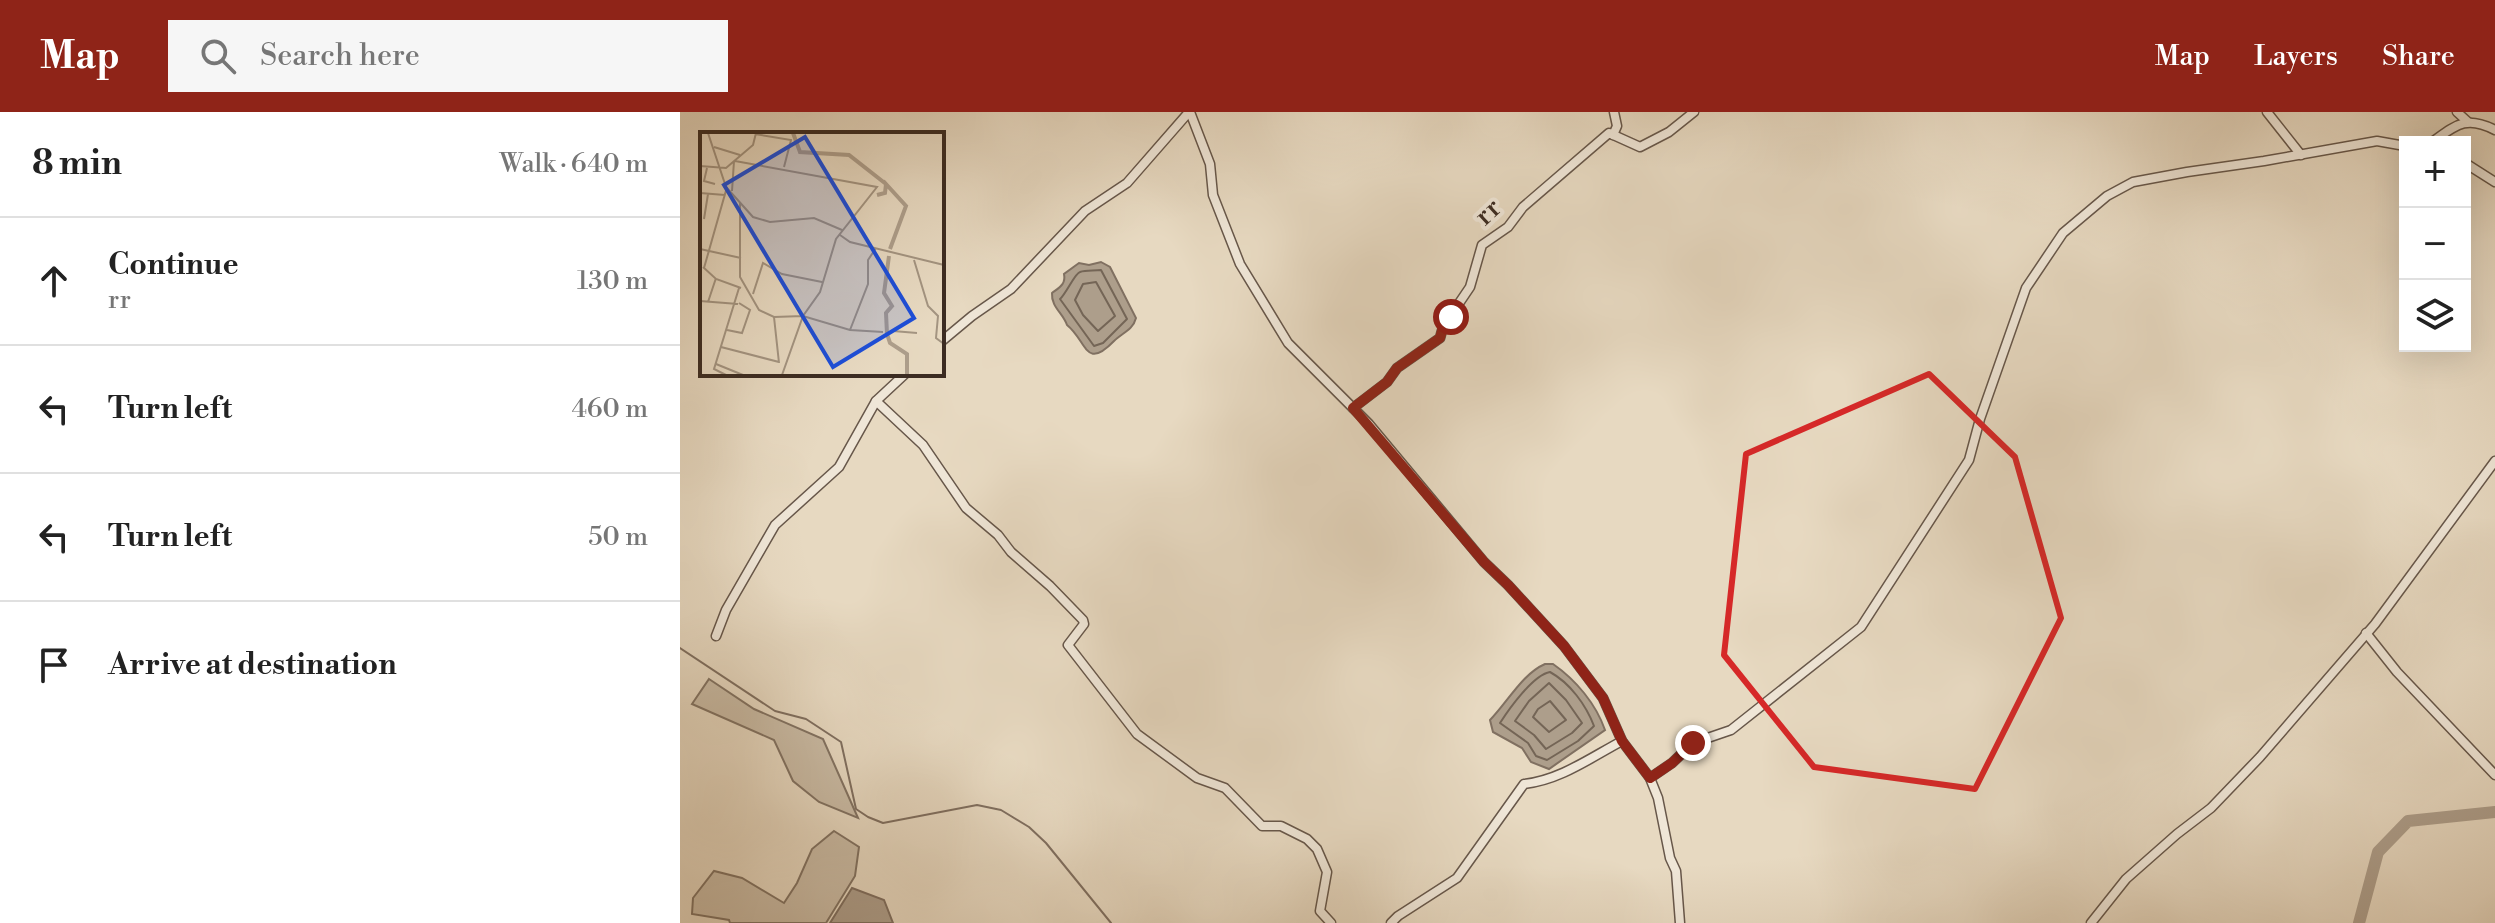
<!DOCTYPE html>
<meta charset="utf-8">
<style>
body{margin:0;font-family:"Libre Bodoni",serif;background:#f6f6f6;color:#222}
.controls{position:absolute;right:24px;top:24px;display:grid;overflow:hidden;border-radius:0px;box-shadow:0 8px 32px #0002}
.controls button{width:72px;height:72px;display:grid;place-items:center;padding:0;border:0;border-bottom:2px solid #e0e0e0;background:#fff;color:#222;font:40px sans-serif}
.stop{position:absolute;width:24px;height:24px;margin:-18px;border:6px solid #8f2418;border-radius:50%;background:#fff}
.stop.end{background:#8f2418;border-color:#fff;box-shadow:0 2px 8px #0008}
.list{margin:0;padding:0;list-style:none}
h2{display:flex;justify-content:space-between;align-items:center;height:104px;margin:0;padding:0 32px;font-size:34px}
h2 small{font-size:26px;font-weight:400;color:#767676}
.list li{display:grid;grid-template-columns:52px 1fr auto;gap:24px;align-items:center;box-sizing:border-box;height:128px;padding:0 32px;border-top:2px solid #e0e0e0}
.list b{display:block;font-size:30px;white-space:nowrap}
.list p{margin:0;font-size:26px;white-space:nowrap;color:#767676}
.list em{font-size:26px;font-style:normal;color:#767676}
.icon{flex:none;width:44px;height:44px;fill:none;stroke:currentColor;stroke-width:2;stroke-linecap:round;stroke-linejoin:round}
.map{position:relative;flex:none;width:1815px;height:811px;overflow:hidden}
header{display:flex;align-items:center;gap:48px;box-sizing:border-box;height:112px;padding:0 40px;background:#8f2418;color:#fff}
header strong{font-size:38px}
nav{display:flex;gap:44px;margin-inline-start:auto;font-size:28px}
.search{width:560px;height:72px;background:#f6f6f6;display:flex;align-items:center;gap:20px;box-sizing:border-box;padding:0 28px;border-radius:0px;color:#767676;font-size:30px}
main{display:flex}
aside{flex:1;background:#fff}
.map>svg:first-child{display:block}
.green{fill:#cabca6;stroke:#837464;stroke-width:2}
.water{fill:#ad9e8b;stroke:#807061;stroke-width:2}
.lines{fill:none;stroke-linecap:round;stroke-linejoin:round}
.shore{stroke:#746556;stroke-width:2}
.stream{stroke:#807061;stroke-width:2}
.river{stroke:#ad9e8b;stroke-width:12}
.minor-casing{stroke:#67574a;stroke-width:11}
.minor{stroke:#efe6d7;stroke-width:8}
.route{stroke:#8f2418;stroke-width:10}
.marked{fill:none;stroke:#d62828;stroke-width:6;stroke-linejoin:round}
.labels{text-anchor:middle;stroke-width:8;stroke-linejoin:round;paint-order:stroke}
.street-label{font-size:28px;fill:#3c2c22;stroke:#efe6d7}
.inset-river{fill:none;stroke:#ad9e8b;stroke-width:4}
.inset-road{fill:none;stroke:#a39481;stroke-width:2}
.view{fill:#1d4ed8;fill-opacity:0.15;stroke:#1d4ed8;stroke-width:4}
.inset-edge{fill:none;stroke:#3c2c22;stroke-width:4}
</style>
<header>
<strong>Map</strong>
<div class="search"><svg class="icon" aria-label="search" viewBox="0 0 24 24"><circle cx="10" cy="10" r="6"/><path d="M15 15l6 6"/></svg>Search here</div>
<nav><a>Map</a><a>Layers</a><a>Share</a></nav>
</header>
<main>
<aside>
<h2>8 min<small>Walk · 640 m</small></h2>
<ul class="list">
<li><svg class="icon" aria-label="ahead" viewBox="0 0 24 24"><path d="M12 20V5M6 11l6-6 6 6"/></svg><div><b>Continue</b><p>rr</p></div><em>130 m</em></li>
<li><svg class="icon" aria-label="left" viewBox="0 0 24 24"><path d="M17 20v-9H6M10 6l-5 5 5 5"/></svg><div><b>Turn left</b></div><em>460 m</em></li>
<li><svg class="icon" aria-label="left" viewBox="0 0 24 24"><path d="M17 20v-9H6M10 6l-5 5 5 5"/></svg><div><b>Turn left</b></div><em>50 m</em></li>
<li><svg class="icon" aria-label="arrive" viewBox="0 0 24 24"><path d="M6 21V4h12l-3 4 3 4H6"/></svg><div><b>Arrive at destination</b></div></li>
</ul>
</aside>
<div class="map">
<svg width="1815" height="811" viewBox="0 0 1815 811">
<rect width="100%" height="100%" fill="#e7d9c1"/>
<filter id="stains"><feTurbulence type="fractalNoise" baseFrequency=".0025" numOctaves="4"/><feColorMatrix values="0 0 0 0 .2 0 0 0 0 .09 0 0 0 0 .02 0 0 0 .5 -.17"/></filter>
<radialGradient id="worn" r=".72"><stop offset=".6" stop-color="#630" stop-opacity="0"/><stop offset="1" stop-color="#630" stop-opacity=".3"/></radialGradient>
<g class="green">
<path d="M29,567L74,597L143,627L178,706L139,690L113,669L94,628L12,592Z"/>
<path d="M154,719L179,735L175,764L146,811H50L49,808L12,802L13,786L34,759L62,766L104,791L117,771L132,737Z"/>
</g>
<g class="water">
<path d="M421,150L430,155L456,206C453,218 442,221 434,229C405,259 407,229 387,213C383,201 371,195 372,181C380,175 386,172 384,162L399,151L409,153Z"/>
<path d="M865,552H873C896,568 916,592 925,618L869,657L851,650L842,636L813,620L810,608C827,591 842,562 865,552Z"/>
<path d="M172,776L204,788L213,811H150Z"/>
</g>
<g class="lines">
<g class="shore">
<path d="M421,158L447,207L423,231L414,234L380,187C386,182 395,161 400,160C406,158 414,159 421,158Z"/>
<path d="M416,170L435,204L418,219L403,203L395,188L403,172Z"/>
<path d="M870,560C890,571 906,593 914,614L898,629L867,648L856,644L848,631L820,611C829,597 853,563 870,560Z"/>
<path d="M869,571L886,588L902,611L892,621L866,637L854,623L835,609L849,589Z"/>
<path d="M870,589L886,608L869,620L853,605L858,597Z"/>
</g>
<path class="stream" d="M0,536L95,599L126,607L161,630L176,697L188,705L203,711L297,693L321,698L349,715L366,731L431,811"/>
<path class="river" d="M1679,811L1698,740L1728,709L1815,700"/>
<g class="minor-casing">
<g id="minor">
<path d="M510,0L530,52L533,83L560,152L608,231L689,312L804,450L828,473L884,534L923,586L942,629L970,666L978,686L990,746L996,759L1000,811"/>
<path d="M1587,0L1621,43"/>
<path d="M1777,0L1788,10"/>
<path d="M933,23L937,14L934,0"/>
<path d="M1752,30C1776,13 1786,3 1815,18"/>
<path d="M1785,51L1815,70"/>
<path d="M262,229L292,204L331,177L405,99L447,71L509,0"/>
<path d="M196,289L243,333L286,396L318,423L331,440L370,474L403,508L404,512L388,533L457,622L517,666L545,676L582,714H601L627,727L637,737L647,760L640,799L651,811"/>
<path d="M673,296L707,270L717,256L760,226L763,215L790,175L802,133L828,115L843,95L929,21L960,35L989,20L1014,0"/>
<path d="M1686,521L1717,560L1815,663"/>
<path d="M36,524L46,498L95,413L159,355L196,289L225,262"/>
<path d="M970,666L992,651L1013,631L1051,618L1181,515L1289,348L1300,307L1346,176L1383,121L1427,84L1453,70L1507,60L1584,49L1697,29L1725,34"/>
<path d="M711,811L718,804L777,766L844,672C880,668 910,646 942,629"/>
<path d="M1411,811L1446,767L1497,722L1531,696L1580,645L1695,512L1815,349"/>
</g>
</g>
<use href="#minor" class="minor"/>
</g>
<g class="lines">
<path class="route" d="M771,205L763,215L760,226L717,256L707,270L673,296L804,450L828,473L884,534L923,586L942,629L970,666L992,651L1013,631"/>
</g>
<path class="marked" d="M1249,262L1335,345L1381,506L1295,677L1134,655L1044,543L1066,342Z"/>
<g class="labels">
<g class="street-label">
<text transform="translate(807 99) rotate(-43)" y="10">rr</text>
</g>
</g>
<g transform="translate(20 20)">
<rect width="244" height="244" fill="#e7d9c1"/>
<path class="inset-river" d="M93,1L100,20L149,23L186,52M177,63L185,61L186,52L206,74L190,117M189,124L184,161L192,174L186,181L187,202L190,211L207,222V243"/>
<path class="inset-road" d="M8,1L26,55L53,85L70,90L114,86L142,98M55,2L91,8L84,35M14,15L40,23M35,29L177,55L136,107L120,160L103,184L82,243M0,34L26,36L53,13L56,1M7,36L4,49L15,52M32,59L34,29M0,61L25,63M40,70V145L59,178L74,185L103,184L150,198L183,200M4,87L8,62M140,103L150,110L244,133M0,117L41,126M214,128L228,174L238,184L236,206L244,212M3,135L16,147L41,156M4,136L27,55M53,162L63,131L82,142L122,150M0,169L38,172M8,170L16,146M74,185L79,231M27,198L42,201L50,178L39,171M150,198L168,152V128L176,116M193,199L217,201M21,215L79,230M16,232L43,243M26,243L14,237L39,156"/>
<path class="view" d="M105,5L214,186L133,235L24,53Z"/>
<rect width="244" height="244" class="inset-edge"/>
</g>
<rect width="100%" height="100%" filter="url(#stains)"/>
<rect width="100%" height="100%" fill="url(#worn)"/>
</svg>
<div class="controls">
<button>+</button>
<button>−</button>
<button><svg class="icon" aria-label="layers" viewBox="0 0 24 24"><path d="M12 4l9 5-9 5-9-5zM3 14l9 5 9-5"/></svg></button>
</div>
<div class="stop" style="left:771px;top:205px"></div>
<div class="stop end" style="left:1013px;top:631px"></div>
</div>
</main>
